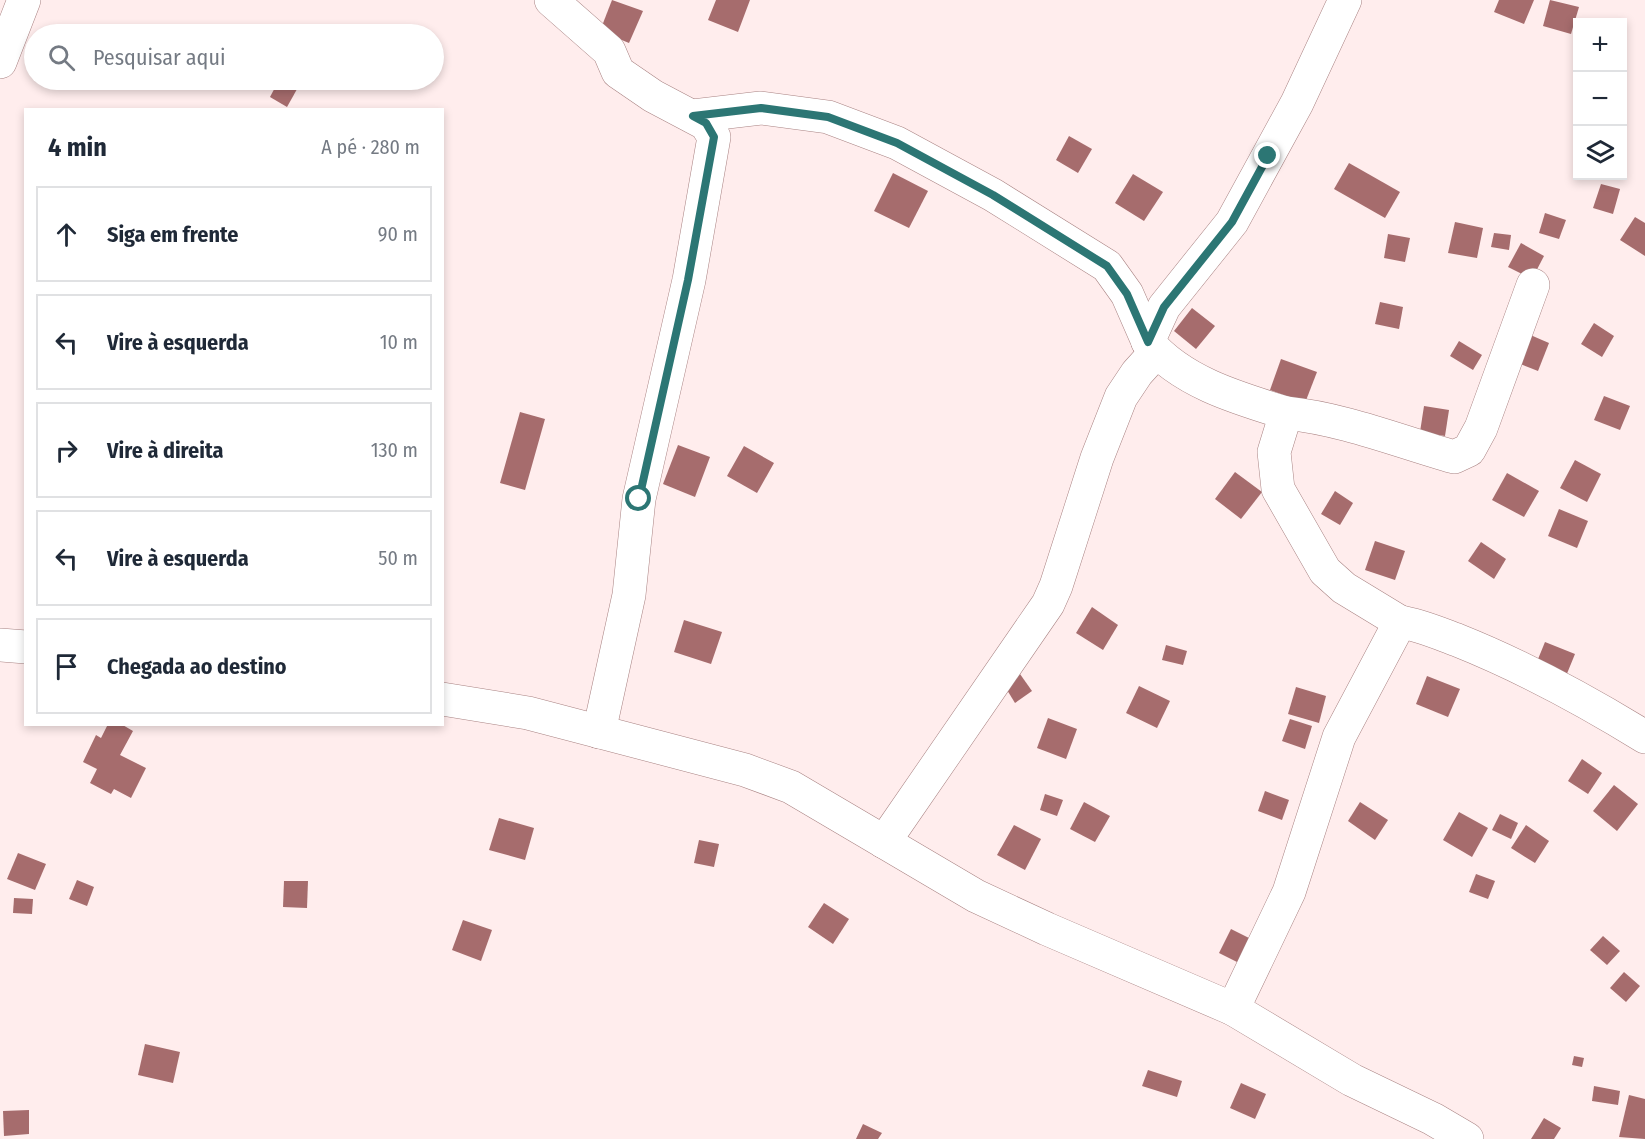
<!DOCTYPE html>
<html lang="pt">
<meta charset="utf-8">
<style>
body{margin:0;font-family:"Fira Sans Condensed",sans-serif;background:#f6f6f7;color:#1f2937}
.controls{position:absolute;right:18px;top:18px;display:grid;overflow:hidden;border-radius:0px;box-shadow:0 3px 9px #0003}
.controls button{width:54px;height:54px;display:grid;place-items:center;padding:0;border:0;border-bottom:2px solid #e0e1e3;background:#fff;color:#1f2937;font:30px sans-serif}
.stop{position:absolute;width:18px;height:18px;margin:-14px;border:4px solid #2c7674;border-radius:50%;background:#fff}
.stop.end{background:#2c7674;border-color:#fff;box-shadow:0 2px 6px #0008}
.list{margin:0;padding:0;list-style:none}
h2{display:flex;justify-content:space-between;align-items:center;height:78px;margin:0;padding:0 24px;font-size:26px}
h2 small{font-size:20px;font-weight:400;color:#747a83}
.list li{display:grid;grid-template-columns:39px 1fr auto;gap:18px;align-items:center;box-sizing:border-box;height:96px;margin:0 12px 12px;padding:0 12px;border:2px solid #e0e1e3;border-radius:0px}
.list b{display:block;font-size:22px;white-space:nowrap}
.list em{font-size:20px;font-style:normal;color:#747a83}
.icon{flex:none;width:33px;height:33px;fill:none;stroke:currentColor;stroke-width:2;stroke-linecap:round;stroke-linejoin:round}
.map{position:relative;flex:none;width:1645px;height:1139px;overflow:hidden}
.search{position:absolute;background:#fff;box-shadow:0 3px 9px #0003;left:24px;top:24px;width:420px;height:66px;display:flex;align-items:center;gap:15px;box-sizing:border-box;padding:0 21px;border-radius:33px;color:#747a83;font-size:22px}
.panel{position:absolute;background:#fff;box-shadow:0 3px 9px #0003;left:24px;top:108px;width:420px;height:618px;border-radius:0px}
.map>svg:first-child{display:block}
.building{fill:#a66c6d}
.lines{fill:none;stroke-linecap:round;stroke-linejoin:round}
.minor-casing{stroke:#a98383;stroke-width:34}
.minor{stroke:#fff;stroke-width:33}
.route{stroke:#2c7674;stroke-width:8}
</style>
<div class="map">
<svg width="1645" height="1139" viewBox="0 0 1645 1139">
<rect width="100%" height="100%" fill="#ffeded"/>
<g class="building">
<path d="M612,0L643,11L629,43L600,31Z"/>
<path d="M716,0H750L738,32L708,20Z"/>
<path d="M1499,0H1534L1524,24L1494,12Z"/>
<path d="M1550,0L1579,7L1571,34L1543,26Z"/>
<path d="M279,80L301,82L287,107L270,97Z"/>
<path d="M1069,136L1092,149L1078,173L1056,160Z"/>
<path d="M1349,163L1400,192L1385,218L1334,189Z"/>
<path d="M893,173L928,191L909,228L874,211Z"/>
<path d="M1133,174L1163,192L1144,221L1115,203Z"/>
<path d="M1601,184L1620,189L1613,214L1593,208Z"/>
<path d="M1545,213L1566,220L1559,239L1539,233Z"/>
<path d="M1635,217L1645,223V256L1620,240Z"/>
<path d="M1455,222L1483,228L1477,258L1448,253Z"/>
<path d="M1494,233L1511,235L1509,250L1491,247Z"/>
<path d="M1388,234L1410,238L1405,262L1384,258Z"/>
<path d="M1521,243L1544,256L1532,279L1508,267Z"/>
<path d="M1380,302L1403,307L1399,329L1375,324Z"/>
<path d="M1192,308L1215,326L1196,349L1174,331Z"/>
<path d="M1594,323L1614,336L1602,357L1581,344Z"/>
<path d="M1521,331L1549,343L1538,371L1510,360Z"/>
<path d="M1459,341L1482,355L1473,370L1450,356Z"/>
<path d="M1281,359L1317,372L1305,403L1270,390Z"/>
<path d="M1604,396L1630,406L1620,430L1594,420Z"/>
<path d="M1424,406L1449,410L1445,436L1420,432Z"/>
<path d="M520,412L545,419L525,490L500,483Z"/>
<path d="M678,445L710,457L695,497L663,484Z"/>
<path d="M744,446L774,463L757,493L727,476Z"/>
<path d="M1575,460L1601,474L1587,502L1560,488Z"/>
<path d="M1235,472L1262,492L1241,519L1215,499Z"/>
<path d="M1507,473L1539,491L1524,517L1492,500Z"/>
<path d="M1335,491L1353,503L1340,525L1321,514Z"/>
<path d="M1559,509L1588,521L1577,548L1548,536Z"/>
<path d="M1375,541L1405,551L1395,580L1365,570Z"/>
<path d="M1481,542L1506,559L1494,579L1468,561Z"/>
<path d="M1092,607L1118,625L1103,650L1076,633Z"/>
<path d="M684,620L722,632L711,664L674,652Z"/>
<path d="M1545,642L1575,654L1566,676L1536,664Z"/>
<path d="M1166,645L1187,651L1183,665L1162,660Z"/>
<path d="M1020,674L1032,691L1015,703L1004,685Z"/>
<path d="M1427,676L1460,689L1448,717L1416,704Z"/>
<path d="M1139,686L1170,701L1157,728L1126,713Z"/>
<path d="M1296,687L1326,696L1319,723L1288,714Z"/>
<path d="M1048,718L1077,729L1066,759L1037,748Z"/>
<path d="M1290,719L1312,726L1305,749L1282,741Z"/>
<path d="M108,724H121L133,731L120,755L146,768L131,798L114,789L111,794L90,783L97,769L83,762L96,735L101,738Z"/>
<path d="M1582,759L1602,773L1588,794L1568,781Z"/>
<path d="M1614,785L1638,804L1617,831L1593,811Z"/>
<path d="M1265,791L1289,800L1282,820L1258,811Z"/>
<path d="M1045,794L1063,800L1057,816L1040,810Z"/>
<path d="M1084,802L1110,816L1095,842L1070,829Z"/>
<path d="M1360,802L1388,820L1375,840L1348,821Z"/>
<path d="M1459,812L1488,828L1472,857L1443,840Z"/>
<path d="M1500,814L1518,823L1511,839L1492,830Z"/>
<path d="M499,818L534,828L525,860L489,850Z"/>
<path d="M1014,825L1041,839L1025,870L997,855Z"/>
<path d="M1526,825L1549,841L1535,863L1511,848Z"/>
<path d="M699,840L719,844L714,867L694,863Z"/>
<path d="M18,853L46,864L35,890L7,879Z"/>
<path d="M1476,874L1495,881L1488,899L1469,892Z"/>
<path d="M77,880L94,887L87,906L69,899Z"/>
<path d="M284,881H308L307,908L283,907Z"/>
<path d="M14,898L33,899L32,914L13,913Z"/>
<path d="M824,903L849,919L833,944L808,927Z"/>
<path d="M463,920L492,930L481,961L452,950Z"/>
<path d="M1231,929L1257,942L1245,966L1219,953Z"/>
<path d="M1603,936L1620,951L1607,965L1590,950Z"/>
<path d="M1624,972L1640,986L1626,1002L1610,988Z"/>
<path d="M145,1044L180,1052L173,1083L138,1075Z"/>
<path d="M1574,1056L1584,1058L1582,1067L1572,1065Z"/>
<path d="M1148,1070L1182,1081L1177,1097L1142,1086Z"/>
<path d="M1241,1083L1266,1094L1255,1119L1230,1108Z"/>
<path d="M1594,1086L1620,1091L1618,1105L1592,1101Z"/>
<path d="M1629,1095L1645,1099V1139L1619,1137Z"/>
<path d="M29,1110V1134L4,1136L3,1111Z"/>
<path d="M1544,1118L1561,1128L1554,1139H1531Z"/>
<path d="M863,1124L882,1133L878,1139H856Z"/>
</g>
<g class="lines">
<g class="minor-casing">
<g id="minor">
<path d="M551,0L609,51L618,72L653,96L706,124L714,137L689,280L639,499L629,595L599,732"/>
<path d="M1345,0L1297,103L1232,222L1164,307L1148,342C1182,382 1237,398 1286,413L1274,452L1278,489L1325,571L1344,588L1400,622"/>
<path d="M0,62L24,0"/>
<path d="M693,116L761,108L828,117L897,143L993,195L1107,266L1127,294L1148,342"/>
<path d="M1286,413C1344,419 1398,441 1454,457L1469,450L1481,428L1533,285"/>
<path d="M0,645L26,647"/>
<path d="M442,699L528,713L745,770L791,787L976,896L1047,929L1233,1009L1352,1080L1433,1119L1467,1139"/>
<path d="M884,842L1048,604L1056,586L1097,458L1121,397L1137,373L1156,352"/>
<path d="M1233,1009L1289,892L1339,737L1400,622C1420,625 1438,633 1457,640C1522,666 1585,700 1645,737"/>
</g>
</g>
<use href="#minor" class="minor"/>
</g>
<g class="lines">
<path class="route" d="M639,499L688,280L714,137L706,123L693,116L761,108L828,117L897,143L993,195L1107,266L1127,294L1148,342L1164,307L1232,222L1268,156"/>
</g>
</svg>
<div class="controls">
<button>+</button>
<button>−</button>
<button><svg class="icon" aria-label="layers" viewBox="0 0 24 24"><path d="M12 4l9 5-9 5-9-5zM3 14l9 5 9-5"/></svg></button>
</div>
<div class="stop" style="left:639px;top:499px"></div>
<div class="stop end" style="left:1268px;top:156px"></div>
<div class="search"><svg class="icon" aria-label="search" viewBox="0 0 24 24"><circle cx="10" cy="10" r="6"/><path d="M15 15l6 6"/></svg>Pesquisar aqui</div>
<section class="panel">
<h2>4 min<small>A pé · 280 m</small></h2>
<ul class="list">
<li><svg class="icon" aria-label="ahead" viewBox="0 0 24 24"><path d="M12 20V5M6 11l6-6 6 6"/></svg><div><b>Siga em frente</b></div><em>90 m</em></li>
<li><svg class="icon" aria-label="left" viewBox="0 0 24 24"><path d="M17 20v-9H6M10 6l-5 5 5 5"/></svg><div><b>Vire à esquerda</b></div><em>10 m</em></li>
<li><svg class="icon" aria-label="right" viewBox="0 0 24 24"><path d="M7 20v-9h11M14 6l5 5-5 5"/></svg><div><b>Vire à direita</b></div><em>130 m</em></li>
<li><svg class="icon" aria-label="left" viewBox="0 0 24 24"><path d="M17 20v-9H6M10 6l-5 5 5 5"/></svg><div><b>Vire à esquerda</b></div><em>50 m</em></li>
<li><svg class="icon" aria-label="arrive" viewBox="0 0 24 24"><path d="M6 21V4h12l-3 4 3 4H6"/></svg><div><b>Chegada ao destino</b></div></li>
</ul>
</section>
</div>
